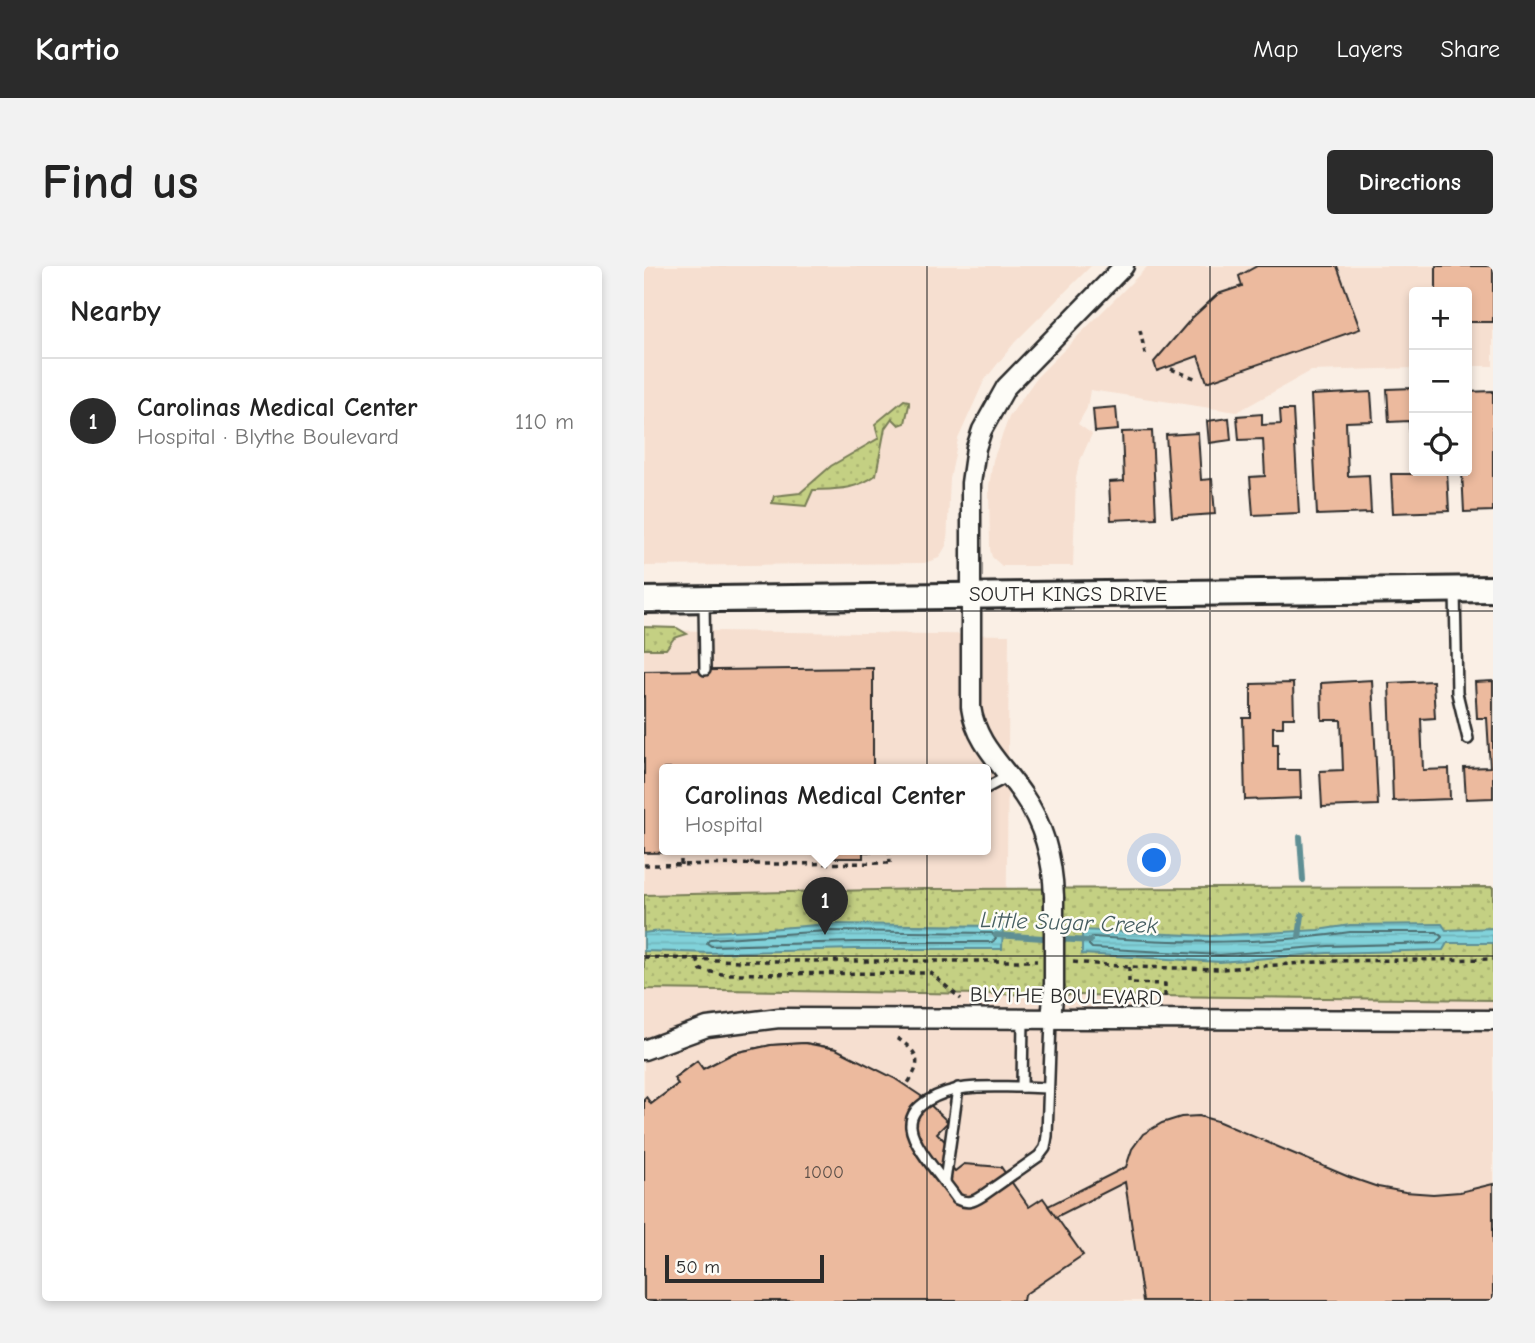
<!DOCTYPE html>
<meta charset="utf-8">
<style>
body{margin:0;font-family:"Comic Neue",sans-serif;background:#f2f2f2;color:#222}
.controls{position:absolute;right:21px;top:21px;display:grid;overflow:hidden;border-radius:7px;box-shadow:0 4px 10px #0003}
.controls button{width:63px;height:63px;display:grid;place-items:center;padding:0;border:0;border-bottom:2px solid #e0e0e0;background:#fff;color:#222;font:35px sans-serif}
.scale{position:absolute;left:21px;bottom:18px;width:159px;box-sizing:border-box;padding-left:7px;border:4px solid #2b2b2b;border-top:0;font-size:19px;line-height:24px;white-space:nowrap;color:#2b2b2b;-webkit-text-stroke:5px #fdfcf7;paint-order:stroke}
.you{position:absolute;left:511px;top:595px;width:24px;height:24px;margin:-18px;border:5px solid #fff;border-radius:50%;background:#1a73e8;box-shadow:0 0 0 10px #1a73e833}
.badge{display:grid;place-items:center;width:46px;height:46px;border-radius:50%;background:#2b2b2b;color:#fff;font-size:23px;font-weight:700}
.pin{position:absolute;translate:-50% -58px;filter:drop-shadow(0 2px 4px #0008)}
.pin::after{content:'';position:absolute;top:37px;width:24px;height:21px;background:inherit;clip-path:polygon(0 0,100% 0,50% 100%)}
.popup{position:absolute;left:15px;top:498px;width:332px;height:91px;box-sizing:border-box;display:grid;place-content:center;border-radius:7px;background:#fff;filter:drop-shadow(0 2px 5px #0005);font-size:23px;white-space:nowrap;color:#767676}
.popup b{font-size:26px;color:#222}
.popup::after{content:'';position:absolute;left:50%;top:100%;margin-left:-14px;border:14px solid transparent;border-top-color:#fff}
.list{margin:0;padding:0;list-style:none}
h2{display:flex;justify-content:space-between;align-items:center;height:91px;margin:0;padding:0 28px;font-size:30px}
h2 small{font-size:23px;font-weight:400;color:#767676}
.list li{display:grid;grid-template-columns:46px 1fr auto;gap:21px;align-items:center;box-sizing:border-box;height:126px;padding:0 28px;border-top:2px solid #e0e0e0}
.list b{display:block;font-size:26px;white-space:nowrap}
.list p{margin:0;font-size:23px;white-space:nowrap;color:#767676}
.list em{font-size:23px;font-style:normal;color:#767676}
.icon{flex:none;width:38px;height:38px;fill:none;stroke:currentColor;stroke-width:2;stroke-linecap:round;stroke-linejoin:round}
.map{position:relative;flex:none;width:849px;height:1035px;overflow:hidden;border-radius:7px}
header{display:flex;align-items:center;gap:42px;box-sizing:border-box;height:98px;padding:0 35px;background:#2b2b2b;color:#fff}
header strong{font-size:33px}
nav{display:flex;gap:38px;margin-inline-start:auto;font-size:24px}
.intro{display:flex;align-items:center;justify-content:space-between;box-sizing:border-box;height:168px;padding:0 42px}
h1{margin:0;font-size:49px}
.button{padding:18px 32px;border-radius:7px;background:#2b2b2b;color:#fff;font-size:24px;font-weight:700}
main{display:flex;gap:42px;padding:0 42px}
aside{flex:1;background:#fff;border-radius:7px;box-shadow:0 4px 10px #0003}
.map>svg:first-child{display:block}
.built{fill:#f6dfd0;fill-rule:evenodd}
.grass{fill:url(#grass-dots);stroke:#787e57;stroke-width:2}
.water{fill:url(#water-rules);stroke:#5f8f94;stroke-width:2}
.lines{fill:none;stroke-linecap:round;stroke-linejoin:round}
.shore{stroke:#4d6e71;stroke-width:2}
.stream{stroke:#5f8f94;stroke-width:6}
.building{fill:#ecba9e;stroke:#2b2b2b;stroke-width:2}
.lane-casing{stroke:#2b2b2b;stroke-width:14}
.street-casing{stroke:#2b2b2b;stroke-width:23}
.secondary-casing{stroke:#2b2b2b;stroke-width:30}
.path{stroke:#2b2b2b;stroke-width:3.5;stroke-dasharray:5 5;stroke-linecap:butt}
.lane{stroke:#fdfcf7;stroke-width:9}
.street{stroke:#fdfcf7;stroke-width:18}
.secondary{stroke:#fdfcf7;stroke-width:24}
.street-bridge-casing{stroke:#2b2b2b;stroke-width:23;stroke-linecap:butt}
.street-bridge{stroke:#fdfcf7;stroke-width:18}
.grid{fill:none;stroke:#2b2b2b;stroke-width:2;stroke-opacity:0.55}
.labels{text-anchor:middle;stroke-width:5;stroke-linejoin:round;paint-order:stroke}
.number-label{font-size:18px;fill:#5b4f48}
.street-label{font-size:21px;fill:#2b2b2b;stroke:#fdfcf7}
.water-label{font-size:23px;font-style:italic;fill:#455d60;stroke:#fdfcf7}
</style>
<header>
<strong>Kartio</strong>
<nav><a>Map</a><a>Layers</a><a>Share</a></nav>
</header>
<div class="intro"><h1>Find us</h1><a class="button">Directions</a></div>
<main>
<aside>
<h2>Nearby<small></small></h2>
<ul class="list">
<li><span class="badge">1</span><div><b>Carolinas Medical Center</b><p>Hospital · Blythe Boulevard</p></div><em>110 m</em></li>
</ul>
</aside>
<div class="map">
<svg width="849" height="1035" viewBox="0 0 849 1035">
<defs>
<pattern id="grass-dots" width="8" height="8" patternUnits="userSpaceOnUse" patternTransform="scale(1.75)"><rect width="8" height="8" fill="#c4d083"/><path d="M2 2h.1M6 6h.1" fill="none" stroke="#a9b371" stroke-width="1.8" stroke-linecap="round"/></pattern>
<pattern id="water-rules" width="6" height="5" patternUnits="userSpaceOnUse" patternTransform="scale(1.75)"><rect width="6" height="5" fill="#81d2da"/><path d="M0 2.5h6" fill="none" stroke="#70b4bb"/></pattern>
</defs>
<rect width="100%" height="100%" fill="#faefe5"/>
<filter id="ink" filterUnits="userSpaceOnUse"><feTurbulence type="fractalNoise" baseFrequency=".0143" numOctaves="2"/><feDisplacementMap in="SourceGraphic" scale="14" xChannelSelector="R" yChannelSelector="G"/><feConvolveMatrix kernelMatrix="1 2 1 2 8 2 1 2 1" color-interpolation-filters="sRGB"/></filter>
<g filter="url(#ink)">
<g class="built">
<path d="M0,0H447L371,76L340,115L314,173L306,213L303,278L295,292L280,297L0,300Z"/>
<path d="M504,0H849V100H823V26H770V102L667,105L593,146L446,124L443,142L434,158L448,168L435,197L432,212L429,300H358L348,291L346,283L345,220L349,194L365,151L393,111Z"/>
<path d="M0,364L365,369L362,713L849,734V1035H0ZM20,503H342V583H20Z"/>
</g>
<g class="grass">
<path d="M260,134L265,135V139L261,157L255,159L248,152L241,162L232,209C212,224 193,223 169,224L162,240L128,237L130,230L156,227L187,200L235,172L231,158Z"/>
<path d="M0,361L33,362L43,368L30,372L22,383H0Z"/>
<path d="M849,621V734C566,733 283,726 0,723V629L279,623Z"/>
</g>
<g class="water">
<path d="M182,658L359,660L358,683H211L67,687L0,685V667C20,663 40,667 61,666C101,665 142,662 182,658Z"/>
<path d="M798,658L802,664L849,662V677H803L799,684L684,687L576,696L438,688V664L567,670L674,664L706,659Z"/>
</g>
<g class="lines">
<g class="shore">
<path d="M183,665L348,667L352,673L348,676H211L67,680L63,677L66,673Z"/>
<path d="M706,666H793L798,671L792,677L684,680L576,689L448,682L445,679V673L448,671C534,677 621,679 706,666Z"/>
</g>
<g class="stream">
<path d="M656,571L659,614"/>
<path d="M352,669L446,675"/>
<path d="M655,671L658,649"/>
</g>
</g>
<g class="building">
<path d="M613,0H693L716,63L563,116L554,90L513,105L510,96L548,52L574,28L598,20L595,10Z"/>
<path d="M792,0H849V56H823V26H792Z"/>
<path d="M770,122V205H803L805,245L749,247L747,208H768L765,155L745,156L743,123Z"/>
<path d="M849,125V245L820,246L818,205H823V126Z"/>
<path d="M727,126L729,155L702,156L704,210L725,209L727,247L673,249L667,129Z"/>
<path d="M472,141L474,164L451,166L449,143Z"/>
<path d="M636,144H649L655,247L609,249L606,211L621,210L619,173L595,174L593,150L618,148V159L637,158Z"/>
<path d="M585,152L587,174L565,177L563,155Z"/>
<path d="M508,165L512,252L467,254L465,216L480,215L478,166Z"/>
<path d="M554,167L557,214L568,213L571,248L528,251L522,169Z"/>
<path d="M229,402V503H20V583H229V586H219V592H180V584L0,587V405Z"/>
<path d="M728,414L734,539L678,541L676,505L699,504L697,454H678L677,417Z"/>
<path d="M789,415L791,452L777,453L779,504L805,503L806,533L749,535L745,417Z"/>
<path d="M849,415V532L822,533L820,502L846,501L843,452H833L831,416Z"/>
<path d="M649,417L650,452H639V461H629V478H634V504H656L657,532L601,534L599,452H607V418Z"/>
<path d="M161,777L192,783L237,824L232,834L255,851L277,878L251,895L277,930L216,974L191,940L171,954L139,910L158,897L133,862L109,877L122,896L56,945L62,954L51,961L66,980L0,1027V833L2,831L7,838L34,818L30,812L53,795L59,803L90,787L127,779Z"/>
<path d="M161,777L192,783L250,812L277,830L304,856L293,867L311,886L303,894L311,905L320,898L357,901L385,941L399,932L439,989L380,1029L379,1035H0V833L2,831L7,838L34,818L30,812L53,795L59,803L90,787L127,779Z"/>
<path d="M555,850L573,855L705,911L734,921L761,926L789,928L816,926L849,918V1035H499L481,916L412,951L404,940L482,901L488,883L499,868L518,857L537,851Z"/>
</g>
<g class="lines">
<g class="lane-casing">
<g id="lane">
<path d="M811,325L813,427L824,473"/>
<path d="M60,336L61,404"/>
<path d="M342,522L365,510"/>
<path d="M379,753L378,821C345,821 312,817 283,835C274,841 266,848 267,861C269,881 301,915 313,933C323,938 329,936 338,930L395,890L401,882L403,870L407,753"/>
<path d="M378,821L404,822"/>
<path d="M301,915L314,822"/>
</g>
</g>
<g class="street-casing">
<g id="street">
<path d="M410,631C409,595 400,559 379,529C359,499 332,478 327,441V217L332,182L338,164L362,121L480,0"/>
<path d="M407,753L410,721"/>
<path d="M0,784L63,761L135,752L849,754"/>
</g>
</g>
<g class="secondary-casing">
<path id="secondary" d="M0,334L849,323"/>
</g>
<g class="path">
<path d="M496,64L502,92"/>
<path d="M527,103L553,113"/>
<path d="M245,583L246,597"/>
<path d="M107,585L108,598"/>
<path d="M0,599L250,597"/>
<path d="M37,599V587"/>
<path d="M0,691L97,695H393"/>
<path d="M53,693L57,704L78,708L287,707L317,733"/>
<path d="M429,696L485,701L578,703L687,695L849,693"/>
<path d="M485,701V717L521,718V733"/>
<path d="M253,772C277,788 278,797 262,820"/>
</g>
<use href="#lane" class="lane"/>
<use href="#street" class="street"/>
<use href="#secondary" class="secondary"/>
<g class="street-bridge-casing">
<path id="street-bridge" d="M410,721V631"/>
</g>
<use href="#street-bridge" class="street-bridge"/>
</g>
</g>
<path class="grid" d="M283,0V1035M566,0V1035M0,345H849M0,690H849"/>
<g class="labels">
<g class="number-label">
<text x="180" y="912">1000</text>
</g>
<g class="street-label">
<text x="424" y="335">SOUTH KINGS DRIVE</text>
<text transform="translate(422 730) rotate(1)" y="7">BLYTHE BOULEVARD</text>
</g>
<g class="water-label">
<text transform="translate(425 656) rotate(2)" y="8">Little Sugar Creek</text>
</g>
</g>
</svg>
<div class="controls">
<button>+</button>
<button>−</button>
<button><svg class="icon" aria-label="locate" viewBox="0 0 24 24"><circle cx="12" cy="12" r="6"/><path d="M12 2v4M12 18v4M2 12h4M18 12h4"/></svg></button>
</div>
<div class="scale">50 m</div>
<div class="you"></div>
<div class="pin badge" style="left:181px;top:669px">1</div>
<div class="popup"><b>Carolinas Medical Center</b>Hospital</div>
</div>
</main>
